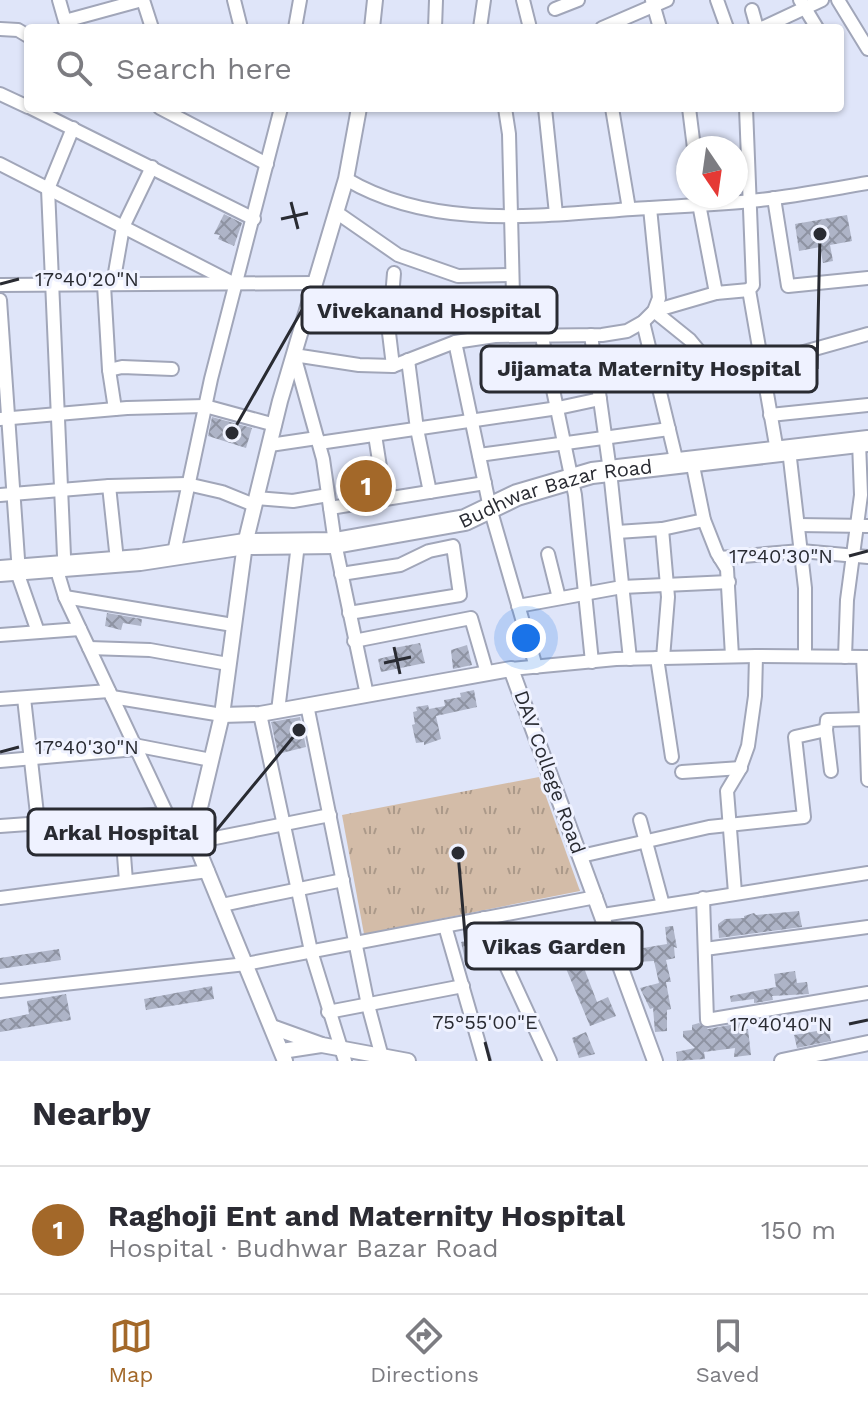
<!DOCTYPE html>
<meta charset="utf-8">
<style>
body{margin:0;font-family:"Work Sans",sans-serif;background:#f2f2f3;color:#2b2b33}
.compass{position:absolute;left:676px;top:136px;width:72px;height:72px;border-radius:50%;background:#fff;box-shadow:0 2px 6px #0004;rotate:167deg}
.you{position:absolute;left:526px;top:638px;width:28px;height:28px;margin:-20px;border:6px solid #fff;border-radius:50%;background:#1a73e8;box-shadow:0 0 0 12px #1a73e833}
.badge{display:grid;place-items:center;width:52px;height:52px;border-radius:50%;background:#a36829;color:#fff;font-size:26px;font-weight:700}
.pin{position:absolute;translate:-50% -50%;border:4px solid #fff;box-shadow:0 2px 8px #0006}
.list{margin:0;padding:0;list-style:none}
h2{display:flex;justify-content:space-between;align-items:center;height:104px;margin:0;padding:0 32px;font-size:34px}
h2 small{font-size:26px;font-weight:400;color:#7c7c81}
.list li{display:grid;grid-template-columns:52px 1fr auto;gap:24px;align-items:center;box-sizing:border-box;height:128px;padding:0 32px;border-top:2px solid #e1e1e2}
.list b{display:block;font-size:30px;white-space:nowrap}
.list p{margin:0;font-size:26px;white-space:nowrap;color:#7c7c81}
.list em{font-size:26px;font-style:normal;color:#7c7c81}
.icon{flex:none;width:44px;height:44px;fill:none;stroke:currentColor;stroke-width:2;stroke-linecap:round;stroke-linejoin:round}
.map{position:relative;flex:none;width:868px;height:1061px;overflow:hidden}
.search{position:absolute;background:#fff;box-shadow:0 2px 6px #0004;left:24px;right:24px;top:24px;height:88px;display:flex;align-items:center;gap:20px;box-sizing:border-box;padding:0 28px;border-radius:8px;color:#7c7c81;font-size:30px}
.sheet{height:232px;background:#fff}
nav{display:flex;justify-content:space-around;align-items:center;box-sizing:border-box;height:112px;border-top:2px solid #e1e1e2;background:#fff;font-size:22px;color:#7c7c81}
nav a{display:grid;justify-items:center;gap:4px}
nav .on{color:#a36829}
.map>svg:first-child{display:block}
.grass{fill:url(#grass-tufts)}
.building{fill:url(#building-cross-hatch)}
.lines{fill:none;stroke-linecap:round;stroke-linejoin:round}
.minor-casing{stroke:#a1a6b9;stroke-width:16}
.tertiary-casing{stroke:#a1a6b9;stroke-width:18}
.trunk-casing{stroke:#a1a6b9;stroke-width:24}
.minor{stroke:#fff;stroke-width:12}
.tertiary{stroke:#fff;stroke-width:14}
.trunk{stroke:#fff;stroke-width:20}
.ticks{fill:none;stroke:#292b32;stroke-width:3}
.labels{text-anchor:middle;stroke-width:6;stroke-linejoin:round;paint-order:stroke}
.street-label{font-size:20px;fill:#292b32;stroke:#eff2ff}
.ticks-label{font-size:20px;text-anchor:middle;fill:#292b32;stroke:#eff2ff;stroke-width:6;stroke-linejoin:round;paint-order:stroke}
.leader{fill:none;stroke:#292b32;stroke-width:3}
.callout-dot{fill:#292b32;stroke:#eff2ff;stroke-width:3}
.callout{fill:#eff2ff;stroke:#292b32;stroke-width:3}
.callout-label{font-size:22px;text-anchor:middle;font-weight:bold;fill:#292b32}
</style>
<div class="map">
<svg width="868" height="1061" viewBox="0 0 868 1061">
<defs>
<pattern id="grass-tufts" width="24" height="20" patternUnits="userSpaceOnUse" patternTransform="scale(2)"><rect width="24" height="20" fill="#d3bca8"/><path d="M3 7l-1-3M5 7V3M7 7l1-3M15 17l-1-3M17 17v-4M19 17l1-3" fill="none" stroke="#ab9989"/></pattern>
<pattern id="building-cross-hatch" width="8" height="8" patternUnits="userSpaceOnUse" patternTransform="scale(2)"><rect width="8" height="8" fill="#aeb4c7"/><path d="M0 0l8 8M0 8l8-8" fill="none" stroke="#8e93a2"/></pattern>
</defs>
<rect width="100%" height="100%" fill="#dfe5f9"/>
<path class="grass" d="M539,777L580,891L364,934L342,815Z"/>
<g class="building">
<path d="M224,214L242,223L234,246L218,239L220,235L214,234Z"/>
<path d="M847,215L852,241L830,245L833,261L823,263L820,247L799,251L795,224Z"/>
<path d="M212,417L252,428L246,448L208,436Z"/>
<path d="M372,473L375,492L358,494L355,476Z"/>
<path d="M107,613L142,619L141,626L123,623L121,630L105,626Z"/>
<path d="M420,643L425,663L381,672L378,659L395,655L394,648Z"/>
<path d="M467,645L472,665L453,669L451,650Z"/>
<path d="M474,690L477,707L436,716L441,739L424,745V742L416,743L412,725L415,724L413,712L417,711L416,707L428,705L429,709L445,706L444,700L461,697L460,693Z"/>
<path d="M300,717L306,747L278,754L271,722Z"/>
<path d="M799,911L802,927L719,938L718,924L725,919L744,918V916L754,913L756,915Z"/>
<path d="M673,926L677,948L674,947L675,958L666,960L671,982H666L671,1009L667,1010V1031L655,1032L653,1008L650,1009L640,988L659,983L654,961L636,962L632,930H641L643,948L667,944L665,927Z"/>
<path d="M482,937L489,964L467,969L461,942Z"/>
<path d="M59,949L61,960L0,969V958Z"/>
<path d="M581,960L597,1002L608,997L616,1016L590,1026L565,966Z"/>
<path d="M795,971L797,983L807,982L809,994L772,996L773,1000L754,1003V999L731,1002L730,996L776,987L774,974Z"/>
<path d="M212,986L214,999L146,1010L144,999Z"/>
<path d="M66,994L71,1020L0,1032V1020L29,1014L27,1001Z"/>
<path d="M699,1023L708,1029L741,1023L742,1030L748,1029L751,1055L734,1057L735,1048L704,1052L705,1059L677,1061L676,1052L695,1048L683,1037V1031L692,1030V1025Z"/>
<path d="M828,1029L831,1041L797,1048L794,1035Z"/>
<path d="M586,1032L595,1054L579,1058L572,1038Z"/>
</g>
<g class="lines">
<g class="minor-casing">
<g id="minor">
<path d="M59,0L65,21L142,0"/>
<path d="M143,0L152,28"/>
<path d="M234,0L241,28"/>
<path d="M523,0L530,28"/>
<path d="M652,0L660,28"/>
<path d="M717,0L727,28"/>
<path d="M800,0L817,28"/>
<path d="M838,0L868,49"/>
<path d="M555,9L578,0"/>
<path d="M752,10L757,28"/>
<path d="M295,28L300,0"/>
<path d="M435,28L436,0"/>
<path d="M480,28L484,0"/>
<path d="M602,28L667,0"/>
<path d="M762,28L822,0"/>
<path d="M0,29L18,30L28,36"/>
<path d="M0,94L28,107"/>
<path d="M31,108L254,219"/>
<path d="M160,108L267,164"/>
<path d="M505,108L509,134L514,336"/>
<path d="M545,108L556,214"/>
<path d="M612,108L629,209"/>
<path d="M689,108L694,148"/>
<path d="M746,108L753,285L749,290L777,451"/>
<path d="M0,164L231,282"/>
<path d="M346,179C432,230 536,216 632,209C674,206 717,205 760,200C796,196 832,189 868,183"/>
<path d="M774,198L788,286L868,278"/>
<path d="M699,204L716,293L749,290"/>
<path d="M336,212L398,255L458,276L512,275"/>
<path d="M113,284L123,227L152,167"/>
<path d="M0,285L315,283"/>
<path d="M104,285L109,370L115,409"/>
<path d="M716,293L654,311L690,340L709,363L717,365L760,355"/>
<path d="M0,300L18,559"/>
<path d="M643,322L677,463"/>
<path d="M591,335L610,471L630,659"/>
<path d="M542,337L575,495L592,662"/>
<path d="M455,342L490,508L536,667"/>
<path d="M408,360L417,429L430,492"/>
<path d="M761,364L868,334"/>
<path d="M393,366L389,333L394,273"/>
<path d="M109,370L122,367L172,369"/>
<path d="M770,415L868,405"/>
<path d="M0,419L127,408L205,406L275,425"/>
<path d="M375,435L385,499"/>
<path d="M319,443L558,408L600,399"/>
<path d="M270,445L317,438"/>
<path d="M789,450L805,588V656"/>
<path d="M479,455L669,429"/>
<path d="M692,461L704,520L717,553L727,569L732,656"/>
<path d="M109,486L116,551"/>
<path d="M0,495L109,486L187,484L222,492L254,505"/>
<path d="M256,498L293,501L328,495"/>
<path d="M330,508L485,483"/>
<path d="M798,525L868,526"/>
<path d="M662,529L668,597L663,658"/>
<path d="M617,532L662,529L704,520"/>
<path d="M175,548L211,379L281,108"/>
<path d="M548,554L559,598"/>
<path d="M64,556L48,189L73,128"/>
<path d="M720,558L801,551L868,557"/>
<path d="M56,567L65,597L167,814L193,837"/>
<path d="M16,569L38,632"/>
<path d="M341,574L400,565L429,551L453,546L460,595L349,613"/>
<path d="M65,597L233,625"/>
<path d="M518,606L622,587L729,582"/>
<path d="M0,635L80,629"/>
<path d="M354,641L471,618L487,673"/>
<path d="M89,648L150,650L228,664"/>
<path d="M845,657L847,600L861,495L859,442"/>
<path d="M863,657L866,719"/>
<path d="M657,658L672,757"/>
<path d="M511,669L616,659L756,656L868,657"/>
<path d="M367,695L335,543L323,459L294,355L359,365L393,366L455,342L495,336L602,335L627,331L643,322L654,311L659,298L650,208"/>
<path d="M112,697L222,715"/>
<path d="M24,698L38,823"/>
<path d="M0,699L109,691"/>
<path d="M307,705L368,1005L382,1057"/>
<path d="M278,711L298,544"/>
<path d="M260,714L311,951L345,1061"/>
<path d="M826,730L827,720L866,719L868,780"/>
<path d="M134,745L211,760"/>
<path d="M0,761L136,749"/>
<path d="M682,772L741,768"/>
<path d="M121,817L126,881"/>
<path d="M640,820L663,905"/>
<path d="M0,826L167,814"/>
<path d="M195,842L330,815"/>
<path d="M581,856L709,827L804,817L795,737L826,730L831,771"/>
<path d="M735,893L727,791L739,771L748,746L755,696L756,656"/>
<path d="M0,898L208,871"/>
<path d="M703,898L707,1020L868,993"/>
<path d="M222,905L343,880"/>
<path d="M603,915L868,873"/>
<path d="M484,918L550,1061"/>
<path d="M445,926L484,1061"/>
<path d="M705,949L868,927"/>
<path d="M0,991L246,964L596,897"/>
<path d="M328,1012L463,986"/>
</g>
</g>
<g class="tertiary-casing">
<g id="tertiary">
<path d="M372,28L375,0"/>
<path d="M222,715L260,714L511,669L655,1061"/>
<path d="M272,1027L322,1045L408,1061"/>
<path d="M282,1051L321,1045"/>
<path d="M285,1061L193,837L222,715L245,544L280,401L346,179L359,108"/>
<path d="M782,1061L868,1043"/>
</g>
</g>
<g class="trunk-casing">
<g id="trunk">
<path id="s1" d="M0,571L140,560L245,544L335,543L465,520L517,495L592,473L868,441"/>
</g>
</g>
<use href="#minor" class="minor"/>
<use href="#tertiary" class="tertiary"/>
<use href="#trunk" class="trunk"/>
</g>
<path class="ticks" d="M291,202L298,229M281,219L308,213M0,284L19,279M849,556L868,551M394,647L400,674M384,663L411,657M0,752L19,747M849,1024L868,1020M485,1042L490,1061"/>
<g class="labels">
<g class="street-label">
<text dy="7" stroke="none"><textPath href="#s1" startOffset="564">Budhwar Bazar Road</textPath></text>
<text transform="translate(550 772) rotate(70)" y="7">DAV College Road</text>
</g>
</g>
<g class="ticks-label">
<text x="87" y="286">17°40'20"N</text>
<text x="781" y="563">17°40'30"N</text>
<text x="87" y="754">17°40'30"N</text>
<text x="485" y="1029">75°55'00"E</text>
<text x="781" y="1031">17°40'40"N</text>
</g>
<path class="leader" d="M232 433L302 310M820 234L817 369M299 730L215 832M458 853L466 946"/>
<g class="callout-dot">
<circle cx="232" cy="433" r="8"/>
<circle cx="820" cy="234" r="8"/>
<circle cx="299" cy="730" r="8"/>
<circle cx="458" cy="853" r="8"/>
</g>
<g class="callout">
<rect x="302" y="287" width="255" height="46" rx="8"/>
<rect x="481" y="346" width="336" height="46" rx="8"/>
<rect x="28" y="809" width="187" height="46" rx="8"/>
<rect x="466" y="923" width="176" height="46" rx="8"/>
</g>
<g class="callout-label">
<text x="429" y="318">Vivekanand Hospital</text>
<text x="649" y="376">Jijamata Maternity Hospital</text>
<text x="121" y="840">Arkal Hospital</text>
<text x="554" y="954">Vikas Garden</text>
</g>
</svg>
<svg class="compass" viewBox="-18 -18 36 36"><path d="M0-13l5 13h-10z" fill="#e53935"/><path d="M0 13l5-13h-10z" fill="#7c7c81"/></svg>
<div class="you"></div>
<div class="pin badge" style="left:366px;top:486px">1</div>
<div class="search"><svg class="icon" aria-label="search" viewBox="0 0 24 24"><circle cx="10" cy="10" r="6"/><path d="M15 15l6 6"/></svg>Search here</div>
</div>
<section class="sheet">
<h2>Nearby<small></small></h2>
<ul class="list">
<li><span class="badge">1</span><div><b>Raghoji Ent and Maternity Hospital</b><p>Hospital · Budhwar Bazar Road</p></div><em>150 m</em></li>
</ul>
</section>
<nav>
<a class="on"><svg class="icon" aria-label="map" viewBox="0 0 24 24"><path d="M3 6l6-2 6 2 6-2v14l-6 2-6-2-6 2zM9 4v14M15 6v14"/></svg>Map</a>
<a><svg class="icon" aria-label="directions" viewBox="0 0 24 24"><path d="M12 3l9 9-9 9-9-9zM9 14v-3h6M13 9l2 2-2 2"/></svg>Directions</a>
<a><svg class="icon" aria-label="saved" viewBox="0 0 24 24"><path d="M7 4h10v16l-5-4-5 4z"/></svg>Saved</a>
</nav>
